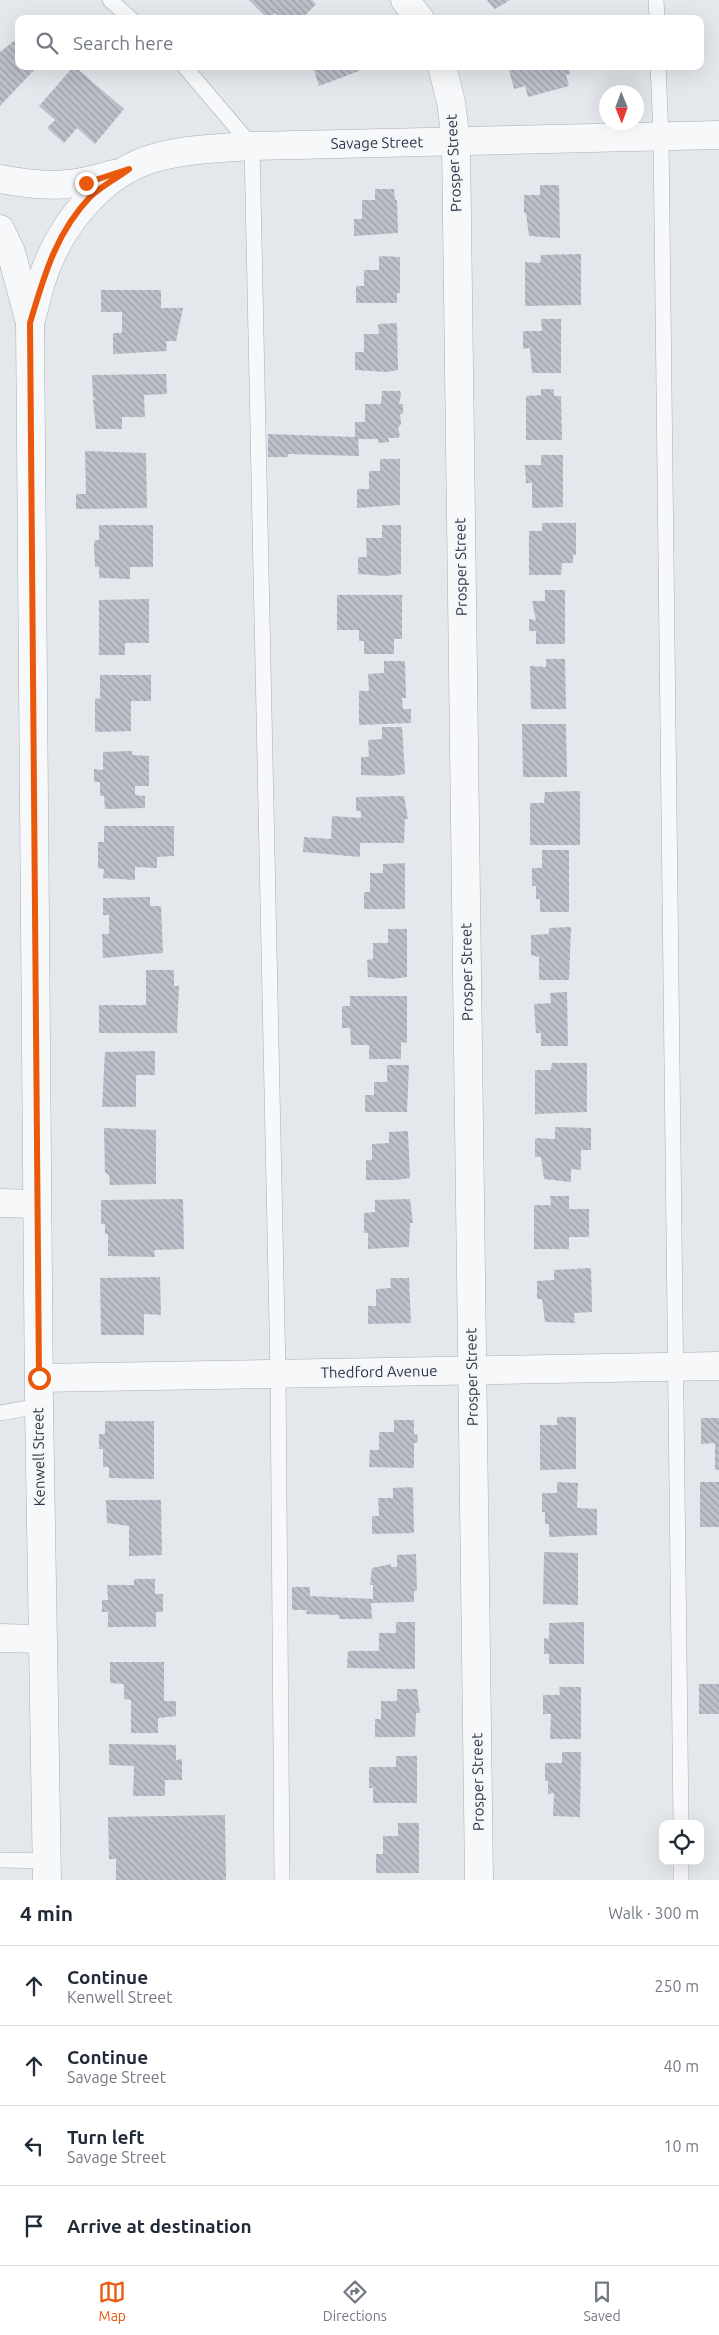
<!DOCTYPE html>
<meta charset="utf-8">
<style>
body{margin:0;font-family:Ubuntu,sans-serif;background:#f6f6f7;color:#1f2937}
.controls{position:absolute;right:15px;bottom:15px;display:grid;overflow:hidden;border-radius:10px;box-shadow:0 5px 20px #0002}
.controls button{width:45px;height:45px;display:grid;place-items:center;padding:0;border:0;border-bottom:1px solid #e0e1e3;background:#fff;color:#1f2937;font:25px sans-serif}
.compass{position:absolute;left:599px;top:85px;width:45px;height:45px;border-radius:50%;background:#fff;box-shadow:0 5px 20px #0002;rotate:179deg}
.stop{position:absolute;width:15px;height:15px;margin:-11px;border:4px solid #ea580c;border-radius:50%;background:#fff}
.stop.end{background:#ea580c;border-color:#fff;box-shadow:0 1px 5px #0008}
.list{margin:0;padding:0;list-style:none}
h2{display:flex;justify-content:space-between;align-items:center;height:65px;margin:0;padding:0 20px;font-size:21px}
h2 small{font-size:16px;font-weight:400;color:#747a83}
.list li{display:grid;grid-template-columns:32px 1fr auto;gap:15px;align-items:center;box-sizing:border-box;height:80px;padding:0 20px;border-top:1px solid #e0e1e3}
.list b{display:block;font-size:19px;white-space:nowrap}
.list p{margin:0;font-size:16px;white-space:nowrap;color:#747a83}
.list em{font-size:16px;font-style:normal;color:#747a83}
.icon{flex:none;width:28px;height:28px;fill:none;stroke:currentColor;stroke-width:2;stroke-linecap:round;stroke-linejoin:round}
.map{position:relative;flex:none;width:719px;height:1880px;overflow:hidden}
.search{position:absolute;background:#fff;box-shadow:0 5px 20px #0002;left:15px;right:15px;top:15px;height:55px;display:flex;align-items:center;gap:12px;box-sizing:border-box;padding:0 18px;border-radius:10px;color:#747a83;font-size:19px}
.sheet{height:385px;background:#fff}
nav{display:flex;justify-content:space-around;align-items:center;box-sizing:border-box;height:70px;border-top:1px solid #e0e1e3;background:#fff;font-size:14px;color:#747a83}
nav a{display:grid;justify-items:center;gap:2px}
nav .on{color:#ea580c}
.map>svg:first-child{display:block}
.building{fill:url(#building-back-hatch)}
.lines{fill:none;stroke-linecap:round;stroke-linejoin:round}
.lane-casing{stroke:#a9aeb7;stroke-width:16}
.street-casing{stroke:#a9aeb7;stroke-width:29}
.lane{stroke:#f7f8fa;stroke-width:15}
.street{stroke:#f7f8fa;stroke-width:28}
.route{stroke:#ea580c;stroke-width:6}
.labels{text-anchor:middle;stroke-width:4;stroke-linejoin:round;paint-order:stroke}
.street-label{font-size:15px;fill:#2b3445;stroke:#f4f6f9}
</style>
<div class="map">
<svg width="719" height="1880" viewBox="0 0 719 1880">
<defs>
<pattern id="building-back-hatch" width="6" height="6" patternUnits="userSpaceOnUse" patternTransform="scale(1.25)"><rect width="6" height="6" fill="#bbc0ca"/><path d="M-1 5l2 2M0 0l6 6M5-1l2 2" fill="none" stroke="#989da6"/></pattern>
</defs>
<rect width="100%" height="100%" fill="#e4e7ec"/>
<g class="building">
<path d="M249,0H312L316,4L302,19H282L275,13L268,19Z"/>
<path d="M487,0H510L495,9Z"/>
<path d="M19,37V66H30L34,70L0,106V52Z"/>
<path d="M74,66L124,109L95,144L77,128L64,143L47,128L55,120L39,106Z"/>
<path d="M357,66L359,71L319,86L314,70L321,66Z"/>
<path d="M508,66H568L570,74L566,75L569,86L528,97L525,86L514,89Z"/>
<path d="M540,185H559L560,238L529,236L526,213H524V195H540Z"/>
<path d="M375,189H394L395,200H397L398,233L354,236V219H362V200H375Z"/>
<path d="M581,254V305L525,306V262L540,263L541,255Z"/>
<path d="M379,256L400,257V293H397V303H356V286H364V270H379Z"/>
<path d="M101,290H161V308H183L176,341H166L167,351L113,354V333H122V312H101Z"/>
<path d="M541,319H561V373H532L530,348L523,349V331H542Z"/>
<path d="M397,323L398,370L386,372L355,370V352H364V334H379L378,324Z"/>
<path d="M166,374L167,394L144,395L145,417H122V429H96L93,400L96,398H93L92,375Z"/>
<path d="M541,389H554V396H561L562,440H526V396L541,395Z"/>
<path d="M382,391H400L401,395L399,404H403V414H400L401,424L398,428L400,435L398,438H388L389,442L378,443V439H358L359,456L288,454V457H268V434L355,437V422H365V404H381Z"/>
<path d="M85,451L146,453L147,508L76,509V494H86Z"/>
<path d="M541,455H563V507L532,508V483H526L525,465H541Z"/>
<path d="M380,459H400V505L357,508V489H369V471H380Z"/>
<path d="M542,523H576V555H573V563H562L561,575H529V531H542Z"/>
<path d="M99,525H153V567H130V579L99,578V567H95L94,545L95,540H99Z"/>
<path d="M382,525H401V574L386,576L358,574V557H367L366,538H382Z"/>
<path d="M545,590H565V644H536V631H529V619L536,620L532,601H545Z"/>
<path d="M337,595H402V639H394V654H364V641H359V630H337Z"/>
<path d="M149,599V643H125V655H99V600Z"/>
<path d="M546,659H565L566,709H531L530,666L546,667Z"/>
<path d="M384,661H405L406,698H402L403,709H411V723L359,725V691H369L368,674L384,673Z"/>
<path d="M100,675H151V701H131V731L95,732V698L100,699Z"/>
<path d="M522,724H566L567,777H523Z"/>
<path d="M382,727H402L405,774L391,776L361,775V757H369L368,740L382,739Z"/>
<path d="M132,751V755L149,756V786H135V795L145,796V808L105,809L104,796H100V782H94V769L103,770V752Z"/>
<path d="M580,791V845H530V803H544L545,792Z"/>
<path d="M404,796L408,819H405L404,843H360V857L303,852L304,837L331,839L332,816L361,818V811H356V797Z"/>
<path d="M104,826H174V856L157,857V868L135,867V880L103,878L104,869L98,868V842H104Z"/>
<path d="M542,850H569V912H540V899H536V886H532V868H542Z"/>
<path d="M405,863V909H364V892H370V873H383V864Z"/>
<path d="M150,897V906H161L163,953L103,958L102,934H109V915H103V898Z"/>
<path d="M571,927L569,980H539V957L531,955V935L549,934V928Z"/>
<path d="M388,929H407V977L392,979L368,977L367,960L373,959V943H388Z"/>
<path d="M146,970H174V986H179L177,1033H99V1005H146Z"/>
<path d="M567,992L568,1046H541V1033H536L534,1004L551,1003L550,993Z"/>
<path d="M350,996H407V1043L401,1042V1059H369V1045H351L350,1028H342V1006H350Z"/>
<path d="M155,1051V1075H136V1107H102L105,1052Z"/>
<path d="M552,1063H587V1112L535,1114V1070H551Z"/>
<path d="M387,1065H409L407,1112H365V1095H374V1082H387Z"/>
<path d="M555,1127L591,1128V1150H581V1170L571,1169V1182L544,1179L541,1157H535V1138L555,1139Z"/>
<path d="M104,1128L156,1130V1184L110,1185L109,1175L105,1172Z"/>
<path d="M408,1131L410,1178L396,1180H366V1160H372V1144L389,1143V1132Z"/>
<path d="M550,1196H569V1209H589V1237H569V1249H534V1205H551Z"/>
<path d="M183,1199L184,1249L154,1250L155,1257L108,1256V1234H105V1224H101V1200Z"/>
<path d="M410,1199L413,1223H410L409,1247L368,1249V1233H364V1213L375,1212V1200Z"/>
<path d="M591,1268L592,1312L574,1313L575,1323L545,1322L542,1299H537V1281L554,1280V1270Z"/>
<path d="M160,1277L161,1315L144,1314V1335H101L100,1278Z"/>
<path d="M390,1278H409L411,1323L368,1324V1306H376V1289L391,1288Z"/>
<path d="M557,1417H576V1469L540,1470V1425H557Z"/>
<path d="M701,1418H719V1470H715V1443L701,1444Z"/>
<path d="M394,1420H414V1435L417,1434L418,1442L414,1443V1468L369,1467L370,1450H379V1432H394Z"/>
<path d="M105,1421H154V1479L109,1478V1467H103V1449H99V1434H105Z"/>
<path d="M557,1482L578,1483L577,1508L597,1509V1535L549,1537V1524H545V1512H542V1493H557Z"/>
<rect x="700" y="1482" width="19" height="45"/>
<path d="M413,1487L414,1533L372,1534V1516H379L378,1498H393V1488Z"/>
<path d="M106,1500H161L162,1555L129,1556V1526L107,1523Z"/>
<path d="M544,1552L578,1553V1605L543,1604Z"/>
<path d="M416,1554L417,1591H414V1602L371,1603L372,1619H339V1615L306,1614L307,1610H292V1587H310V1596L373,1599V1585H370L372,1568L391,1564V1567H397V1555Z"/>
<path d="M134,1579H155V1594H163V1612H156V1627H108V1612H102V1600H108L107,1585H134Z"/>
<path d="M396,1622H415V1669L347,1668L348,1651H379V1633H396Z"/>
<path d="M584,1622V1664H549V1654H544V1638L549,1639V1623Z"/>
<path d="M110,1662H164V1701H176V1716L158,1718V1733H131V1700L124,1699V1684L110,1683Z"/>
<rect x="699" y="1684" width="20" height="30"/>
<path d="M559,1687H581V1739H550L551,1714H543V1695H560Z"/>
<path d="M397,1689H417L420,1713H416L415,1737H375V1719H381V1701H397Z"/>
<path d="M109,1744L176,1745V1760L182,1759V1780H165V1796H133L134,1766L109,1765Z"/>
<path d="M562,1752H581L580,1817L553,1816L554,1793L548,1794V1781H545V1763H562Z"/>
<path d="M396,1756H417V1803H373V1788H369V1767H396Z"/>
<path d="M225,1815L226,1880H116V1859H109L108,1817Z"/>
<path d="M398,1823H419V1873H376V1854H383V1836H398Z"/>
</g>
<g class="lines">
<g class="lane-casing">
<g id="lane">
<path d="M110,0L131,19"/>
<path d="M656,0L657,19"/>
<path d="M184,66L252,146L278,1373L282,1880"/>
<path d="M658,66L661,136L681,1824"/>
<path d="M0,1413L39,1406"/>
<path d="M0,1860L47,1861"/>
<path d="M681,1861V1880"/>
</g>
</g>
<g class="street-casing">
<g id="street">
<path d="M405,0L420,19"/>
<path d="M442,66L451,102L456,142L479,1880"/>
<path d="M0,179C45,187 69,188 113,174"/>
<path d="M0,229L11,252L30,323L39,1406L47,1880"/>
<path d="M30,323C36,303 40,280 49,261C68,216 106,172 154,158C186,149 220,148 252,146L719,135"/>
<path d="M0,1203L37,1204"/>
<path d="M39,1378L719,1366"/>
<path d="M0,1638L42,1639"/>
</g>
</g>
<use href="#lane" class="lane"/>
<use href="#street" class="street"/>
</g>
<g class="lines">
<path class="route" d="M39,1378L30,323C44,276 56,232 91,196C102,186 117,178 129,169L86,183"/>
</g>
<g class="labels">
<g class="street-label">
<text transform="translate(377 143) rotate(-1)" y="5">Savage Street</text>
<text transform="translate(454 163) rotate(-93)" y="5">Prosper Street</text>
<text transform="translate(461 567) rotate(-91)" y="5">Prosper Street</text>
<text transform="translate(467 972) rotate(-91)" y="5">Prosper Street</text>
<text transform="translate(379 1372) rotate(-1)" y="5">Thedford Avenue</text>
<text transform="translate(472 1377) rotate(-91)" y="5">Prosper Street</text>
<text transform="translate(39 1457) rotate(-91)" y="5">Kenwell Street</text>
<text transform="translate(478 1782) rotate(-91)" y="5">Prosper Street</text>
</g>
</g>
</svg>
<div class="controls">
<button><svg class="icon" aria-label="locate" viewBox="0 0 24 24"><circle cx="12" cy="12" r="6"/><path d="M12 2v4M12 18v4M2 12h4M18 12h4"/></svg></button>
</div>
<svg class="compass" viewBox="-18 -18 36 36"><path d="M0-13l5 13h-10z" fill="#e53935"/><path d="M0 13l5-13h-10z" fill="#747a83"/></svg>
<div class="stop" style="left:39px;top:1378px"></div>
<div class="stop end" style="left:86px;top:183px"></div>
<div class="search"><svg class="icon" aria-label="search" viewBox="0 0 24 24"><circle cx="10" cy="10" r="6"/><path d="M15 15l6 6"/></svg>Search here</div>
</div>
<section class="sheet">
<h2>4 min<small>Walk · 300 m</small></h2>
<ul class="list">
<li><svg class="icon" aria-label="ahead" viewBox="0 0 24 24"><path d="M12 20V5M6 11l6-6 6 6"/></svg><div><b>Continue</b><p>Kenwell Street</p></div><em>250 m</em></li>
<li><svg class="icon" aria-label="ahead" viewBox="0 0 24 24"><path d="M12 20V5M6 11l6-6 6 6"/></svg><div><b>Continue</b><p>Savage Street</p></div><em>40 m</em></li>
<li><svg class="icon" aria-label="left" viewBox="0 0 24 24"><path d="M17 20v-9H6M10 6l-5 5 5 5"/></svg><div><b>Turn left</b><p>Savage Street</p></div><em>10 m</em></li>
<li><svg class="icon" aria-label="arrive" viewBox="0 0 24 24"><path d="M6 21V4h12l-3 4 3 4H6"/></svg><div><b>Arrive at destination</b></div></li>
</ul>
</section>
<nav>
<a class="on"><svg class="icon" aria-label="map" viewBox="0 0 24 24"><path d="M3 6l6-2 6 2 6-2v14l-6 2-6-2-6 2zM9 4v14M15 6v14"/></svg>Map</a>
<a><svg class="icon" aria-label="directions" viewBox="0 0 24 24"><path d="M12 3l9 9-9 9-9-9zM9 14v-3h6M13 9l2 2-2 2"/></svg>Directions</a>
<a><svg class="icon" aria-label="saved" viewBox="0 0 24 24"><path d="M7 4h10v16l-5-4-5 4z"/></svg>Saved</a>
</nav>
